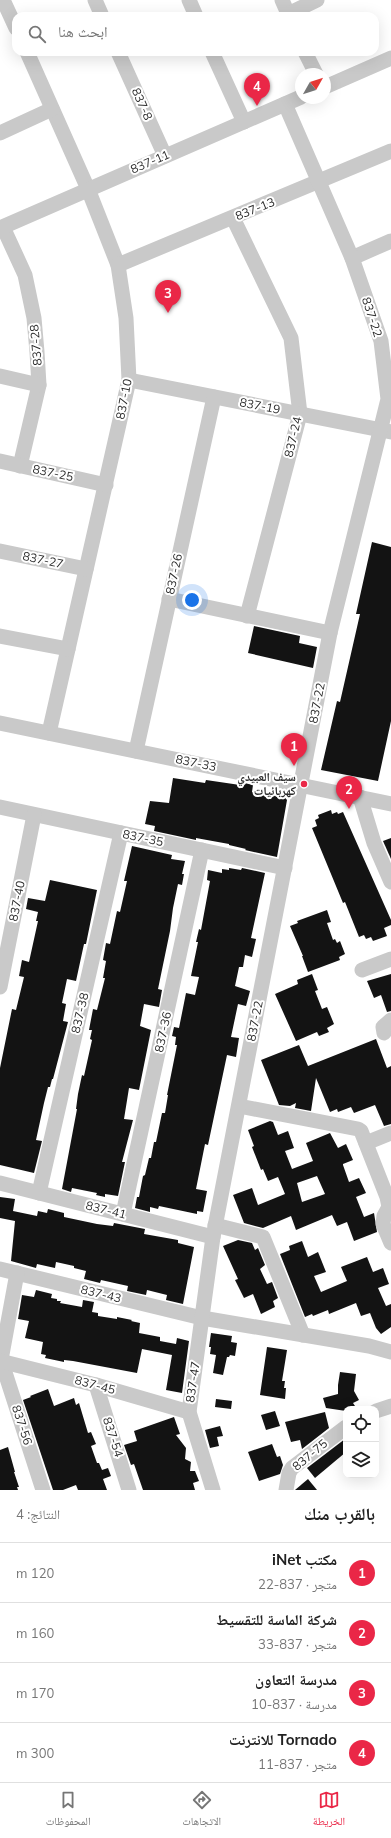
<!DOCTYPE html>
<html lang="ar">
<meta charset="utf-8">
<style>
body{margin:0;font-family:Mulish,"Noto Naskh Arabic",sans-serif;background:#f2f2f2;color:#222;direction:rtl}
.controls{position:absolute;right:12px;bottom:12px;display:grid;overflow:hidden;border-radius:8px;box-shadow:0 4px 16px #0002}
.controls button{width:36px;height:36px;display:grid;place-items:center;padding:0;border:0;border-bottom:1px solid #e0e0e0;background:#fff;color:#222;font:20px sans-serif}
.compass{position:absolute;left:295px;top:68px;width:36px;height:36px;border-radius:50%;background:#fff;box-shadow:0 4px 16px #0002;rotate:51deg}
.you{position:absolute;left:192px;top:600px;width:14px;height:14px;margin:-10px;border:3px solid #fff;border-radius:50%;background:#1a73e8;box-shadow:0 0 0 6px #1a73e833}
.badge{display:grid;place-items:center;width:26px;height:26px;border-radius:50%;background:#ea2747;color:#fff;font-size:13px;font-weight:700}
.pin{position:absolute;translate:-50% -33px;filter:drop-shadow(0 1px 2px #0008)}
.pin::after{content:'';position:absolute;top:21px;width:14px;height:12px;background:inherit;clip-path:polygon(0 0,100% 0,50% 100%)}
.list{margin:0;padding:0;list-style:none}
h2{display:flex;justify-content:space-between;align-items:center;height:52px;margin:0;padding:0 16px;font-size:17px}
h2 small{font-size:13px;font-weight:400;color:#767676}
.list li{display:grid;grid-template-columns:26px 1fr auto;gap:12px;align-items:center;box-sizing:border-box;height:60px;padding:0 16px;border-top:1px solid #e0e0e0}
.list b{display:block;font-size:15px;white-space:nowrap}
.list p{margin:0;font-size:13px;white-space:nowrap;color:#767676}
.list em{font-size:13px;font-style:normal;color:#767676}
.icon{flex:none;width:22px;height:22px;fill:none;stroke:currentColor;stroke-width:2;stroke-linecap:round;stroke-linejoin:round}
.map{position:relative;flex:none;width:391px;height:1490px;overflow:hidden;direction:ltr}
.search{position:absolute;background:#fff;box-shadow:0 4px 16px #0002;left:12px;right:12px;top:12px;height:44px;display:flex;align-items:center;gap:10px;box-sizing:border-box;padding:0 14px;border-radius:12px;color:#767676;font-size:15px}
.sheet{height:292px;background:#fff}
nav{display:flex;justify-content:space-around;align-items:center;box-sizing:border-box;height:56px;border-top:1px solid #e0e0e0;background:#fff;font-size:11px;color:#767676}
nav a{display:grid;justify-items:center;gap:2px}
nav .on{color:#ea2747}
.map>svg:first-child{display:block}
.building{fill:#131313;fill-rule:evenodd}
.lines{fill:none;stroke-linecap:round;stroke-linejoin:round}
.minor{stroke:#c9c9c9;stroke-width:15}
.poi-dot{fill:#ea2747;stroke:#fff;stroke-width:1.5}
.labels{text-anchor:middle;stroke-width:4;stroke-linejoin:round;paint-order:stroke}
.street-label{font-size:12px;fill:#2c2c2c;stroke:#fff}
.poi-label{font-size:12px;font-weight:bold;fill:#2c2c2c;stroke:#fff;text-anchor:end}
</style>
<div class="map">
<svg width="391" height="1490" viewBox="0 0 391 1490">
<rect width="100%" height="100%" fill="#fff"/>
<g class="building">
<path d="M372,542L391,547V721L378,781L321,770L337,701L340,702L360,614H356Z"/>
<path d="M254,626L300,636L299,643L317,647L313,668L248,653Z"/>
<path d="M173,778L205,783L206,780L240,785V782L253,785L252,792L269,796L270,790L281,793L287,800L277,857L245,850L246,849L229,845V844L196,838V840L154,831L155,826L145,824L150,801L169,803Z"/>
<path d="M331,810L332,814L337,812L338,814L343,812L391,920V925L384,928L387,936L373,941L371,937L366,939L364,935L359,937L345,902L343,903L312,828L317,826L315,820L319,818L318,815Z"/>
<path d="M391,838V859L383,841Z"/>
<path d="M132,846L172,855L171,859L185,861L182,874H184L182,885L178,884L173,908L170,931L158,989L162,990L159,1007L144,1004L140,1026L151,1030L139,1090L129,1088L124,1119L133,1120L122,1162H125L118,1196L105,1194V1197L96,1195L97,1193L72,1188L71,1192L62,1189L77,1109H76L78,1094L82,1075L84,1076L92,1040L90,1039L92,1030H89L93,1009L97,1010L105,978H103L106,961L103,960L106,943L110,944L117,911L120,912L127,881H124Z"/>
<path d="M229,868L241,870L242,868L265,873L251,938L256,939L252,957L245,955L243,967H239L235,986L250,991L246,1006L238,1004L231,1037L239,1038L236,1057L227,1055L208,1145L205,1144L196,1189L207,1191L203,1212L197,1211V1214L159,1206L158,1209L150,1207V1212L135,1208L137,1197H139L143,1176L145,1175L149,1158H151L154,1142H156L162,1113H165L168,1095H167L177,1045H175L176,1037L172,1036L174,1027L179,1028L186,993L195,995L199,977L191,976L198,942H196L199,929L201,930L210,881L207,880L208,870L222,873V869L229,870Z"/>
<path d="M50,880L97,890L86,944H84L76,981L67,979L62,1003L66,1004L63,1021L68,1022L53,1079H52L50,1087H48L44,1103L36,1140L42,1141L34,1173L0,1165V1068L12,1009L16,1010L24,977L19,976L22,960L29,962L38,921H36L38,912L26,909L28,898L45,901Z"/>
<path d="M327,910L331,922L327,923L333,940L335,939L337,943L340,941L345,954L339,957L340,960L308,972L302,956H303L290,926L298,923L297,921Z"/>
<path d="M312,974L318,990L315,991L322,1009L327,1007L334,1024L327,1028L329,1032L319,1036L317,1032L296,1041L275,994L298,984L297,980Z"/>
<path d="M391,974V1011L387,1012L381,995L374,998L367,981Z"/>
<path d="M376,1039L387,1068L391,1066V1124L384,1126L375,1105L354,1113L351,1107L338,1112L337,1109L330,1112L316,1078L311,1111L295,1108L296,1103L290,1106L279,1105L261,1060L299,1045L308,1066Z"/>
<path d="M270,1121L273,1122L278,1135L288,1131L294,1148L285,1151L292,1169L313,1161L306,1143L330,1133L338,1148L346,1144L353,1160L343,1164V1165L349,1182L359,1178L366,1193L356,1197L364,1217L374,1213L377,1232L354,1241L347,1222L337,1226L332,1215L296,1230L291,1216L263,1228L244,1223L233,1195L252,1188L258,1205L285,1194L278,1177L268,1181L263,1169L261,1170L252,1147L254,1146L248,1130ZM317,1176L325,1194L302,1202L297,1183Z"/>
<path d="M0,1197L15,1199L13,1211L37,1216L38,1211L47,1213L48,1209L64,1213V1217L97,1224L113,1226L114,1223L145,1229L144,1234L178,1240V1243L194,1247L183,1304L166,1300L167,1295L147,1290L146,1295L127,1291L128,1286L101,1280L100,1283L84,1279L86,1271L74,1268V1266L56,1262L55,1268L37,1264L36,1268L11,1261L15,1221L0,1218Z"/>
<path d="M238,1240L252,1243L255,1250L258,1248L265,1265L260,1269L267,1284L272,1282L278,1298L273,1301L275,1307L261,1314L253,1294L244,1298L235,1280L238,1279L223,1246Z"/>
<path d="M302,1241L308,1257L318,1252L326,1272L314,1276L321,1292L347,1281L341,1267L367,1257L373,1272L383,1268L389,1284L378,1288L386,1306L391,1304V1327L381,1334L376,1328L370,1313L361,1316L356,1303L329,1314L328,1310L313,1316L312,1314L305,1317L280,1254L290,1250L289,1246Z"/>
<path d="M36,1290L52,1294L51,1298L57,1299V1301H61L60,1303L82,1307L83,1300L94,1302L92,1312L98,1313V1316L117,1319V1317L132,1320L131,1321L140,1323L139,1333L160,1337V1341L176,1344L177,1338L189,1341L182,1393L166,1390L172,1355L142,1349L137,1373L73,1361L64,1360V1362L45,1358L46,1355L41,1354L43,1342L25,1338L29,1321L18,1319L22,1295L34,1297Z"/>
<path d="M211,1333L232,1336L231,1342L237,1343L235,1356L230,1355L229,1357H227L223,1375L213,1373L216,1355L210,1354L211,1347H209Z"/>
<path d="M267,1347L287,1350L282,1381H285L284,1388H286L285,1399L260,1395Z"/>
<path d="M340,1372L356,1374L354,1391L359,1400L353,1403L355,1406L346,1409V1411L326,1408L323,1398L338,1394V1385Z"/>
<path d="M48,1389L54,1406L74,1398L76,1405L79,1403L88,1433L91,1432L96,1444L91,1446L97,1463H99L102,1470L108,1468L111,1476L103,1479L107,1490H78L76,1485L63,1490H53L23,1400L31,1397L30,1396Z"/>
<path d="M216,1399L232,1401L231,1409L215,1407Z"/>
<path d="M275,1411L280,1426L266,1430L261,1415Z"/>
<path d="M325,1412L329,1428L302,1449L300,1440L291,1442L285,1422Z"/>
<path d="M174,1417L180,1434L176,1435L186,1448L185,1459L191,1462L190,1471H195L199,1481L193,1483L195,1490H143L134,1464L131,1465L124,1445L137,1441L134,1431Z"/>
<path d="M220,1426L223,1436L217,1437L219,1446L210,1448L205,1430Z"/>
<path d="M345,1439L346,1452L315,1478L307,1468Z"/>
<path d="M272,1444L277,1457L280,1456L283,1465L280,1474L259,1481L248,1452Z"/>
<path d="M8,1447L15,1472H14L19,1487H17L18,1490H0V1450Z"/>
<path d="M308,1479L317,1490H295Z"/>
</g>
<g class="lines">
<g class="minor">
<path d="M3,0L16,28"/>
<path d="M95,0L102,16"/>
<path d="M189,0L196,16"/>
<path d="M282,0L289,16"/>
<path d="M288,14L317,0"/>
<path d="M27,52L88,189L118,265L126,318L129,380L49,733"/>
<path d="M118,52L165,156"/>
<path d="M212,52L244,122"/>
<path d="M305,52L316,74"/>
<path d="M325,87L391,58"/>
<path d="M0,133L52,109"/>
<path d="M233,218L291,338L300,414L247,616"/>
<path d="M3,227L25,275L34,318L37,352L39,385L20,466"/>
<path d="M0,228L301,97"/>
<path d="M352,258L391,241"/>
<path d="M118,265L391,151"/>
<path d="M0,376L39,385"/>
<path d="M129,380L391,432"/>
<path d="M0,461L106,485"/>
<path d="M0,551L86,569"/>
<path d="M169,599L330,633"/>
<path d="M0,636L68,649"/>
<path d="M0,723L391,804"/>
<path d="M136,751L214,397"/>
<path d="M360,797L374,843L391,882"/>
<path d="M0,807L285,868"/>
<path d="M362,970L391,959"/>
<path d="M0,987L34,815"/>
<path d="M384,1033L383,1027L391,1020"/>
<path d="M239,1106L358,1129L361,1131L387,1197L389,1207L384,1216L383,1224L391,1243"/>
<path d="M366,1143L391,1133"/>
<path d="M0,1183L213,1237"/>
<path d="M39,1193L121,833"/>
<path d="M123,1214L202,850"/>
<path d="M215,1225L263,1237L303,1335"/>
<path d="M0,1269L202,1318L369,1346L391,1352"/>
<path d="M17,1273L1,1360L43,1490"/>
<path d="M0,1361L96,1385L189,1412"/>
<path d="M96,1385L129,1490"/>
<path d="M376,1411L391,1406"/>
<path d="M213,1490L189,1412L213,1237L330,633L388,399L381,341L352,258L285,104"/>
<path d="M286,1490L289,1473L292,1468L346,1427"/>
</g>
</g>
<circle class="poi-dot" cx="304" cy="784" r="4"/>
<g class="labels">
<g class="street-label">
<text transform="translate(142 104) rotate(66)" y="4">837-8</text>
<text transform="translate(150 162) rotate(-23)" y="4">837-11</text>
<text transform="translate(255 209) rotate(-22)" y="4">837-13</text>
<text transform="translate(372 317) rotate(72)" y="4">837-22</text>
<text transform="translate(36 345) rotate(-95)" y="4">837-28</text>
<text transform="translate(124 399) rotate(-79)" y="4">837-10</text>
<text transform="translate(260 406) rotate(11)" y="4">837-19</text>
<text transform="translate(293 437) rotate(-77)" y="4">837-24</text>
<text transform="translate(53 473) rotate(12)" y="4">837-25</text>
<text transform="translate(43 560) rotate(12)" y="4">837-27</text>
<text transform="translate(174 574) rotate(-78)" y="4">837-26</text>
<text transform="translate(317 703) rotate(-79)" y="4">837-22</text>
<text transform="translate(196 763) rotate(12)" y="4">837-33</text>
<text transform="translate(143 838) rotate(12)" y="4">837-35</text>
<text transform="translate(17 901) rotate(-79)" y="4">837-40</text>
<text transform="translate(80 1013) rotate(-77)" y="4">837-38</text>
<text transform="translate(255 1021) rotate(-79)" y="4">837-22</text>
<text transform="translate(163 1032) rotate(-78)" y="4">837-36</text>
<text transform="translate(106 1210) rotate(14)" y="4">837-41</text>
<text transform="translate(101 1294) rotate(14)" y="4">837-43</text>
<text transform="translate(193 1382) rotate(-82)" y="4">837-47</text>
<text transform="translate(95 1385) rotate(15)" y="4">837-45</text>
<text transform="translate(22 1425) rotate(72)" y="4">837-56</text>
<text transform="translate(113 1437) rotate(72)" y="4">837-54</text>
<text transform="translate(310 1455) rotate(-40)" y="4">837-75</text>
</g>
<g class="poi-label">
<text x="296" y="781">سيف العبيدي<tspan x="296" dy="14">كهربائيات</tspan></text>
</g>
</g>
</svg>
<div class="controls">
<button><svg class="icon" aria-label="locate" viewBox="0 0 24 24"><circle cx="12" cy="12" r="6"/><path d="M12 2v4M12 18v4M2 12h4M18 12h4"/></svg></button>
<button><svg class="icon" aria-label="layers" viewBox="0 0 24 24"><path d="M12 4l9 5-9 5-9-5zM3 14l9 5 9-5"/></svg></button>
</div>
<svg class="compass" viewBox="-18 -18 36 36"><path d="M0-13l5 13h-10z" fill="#e53935"/><path d="M0 13l5-13h-10z" fill="#767676"/></svg>
<div class="you"></div>
<div class="pin badge" style="left:294px;top:766px">1</div>
<div class="pin badge" style="left:349px;top:809px">2</div>
<div class="pin badge" style="left:168px;top:313px">3</div>
<div class="pin badge" style="left:257px;top:106px">4</div>
<div class="search"><svg class="icon" aria-label="search" viewBox="0 0 24 24"><circle cx="10" cy="10" r="6"/><path d="M15 15l6 6"/></svg>ابحث هنا</div>
</div>
<section class="sheet">
<h2>بالقرب منك<small>النتائج: 4</small></h2>
<ul class="list">
<li><span class="badge">1</span><div><b>مكتب iNet</b><p>متجر · 837-22</p></div><em>120 m</em></li>
<li><span class="badge">2</span><div><b>شركة الماسة للتقسيط</b><p>متجر · 837-33</p></div><em>160 m</em></li>
<li><span class="badge">3</span><div><b>مدرسة التعاون</b><p>مدرسة · 837-10</p></div><em>170 m</em></li>
<li><span class="badge">4</span><div><b>Tornado للانترنت</b><p>متجر · 837-11</p></div><em>300 m</em></li>
</ul>
</section>
<nav>
<a class="on"><svg class="icon" aria-label="map" viewBox="0 0 24 24"><path d="M3 6l6-2 6 2 6-2v14l-6 2-6-2-6 2zM9 4v14M15 6v14"/></svg>الخريطة</a>
<a><svg class="icon" aria-label="directions" viewBox="0 0 24 24"><path d="M12 3l9 9-9 9-9-9zM9 14v-3h6M13 9l2 2-2 2"/></svg>الاتجاهات</a>
<a><svg class="icon" aria-label="saved" viewBox="0 0 24 24"><path d="M7 4h10v16l-5-4-5 4z"/></svg>المحفوظات</a>
</nav>
